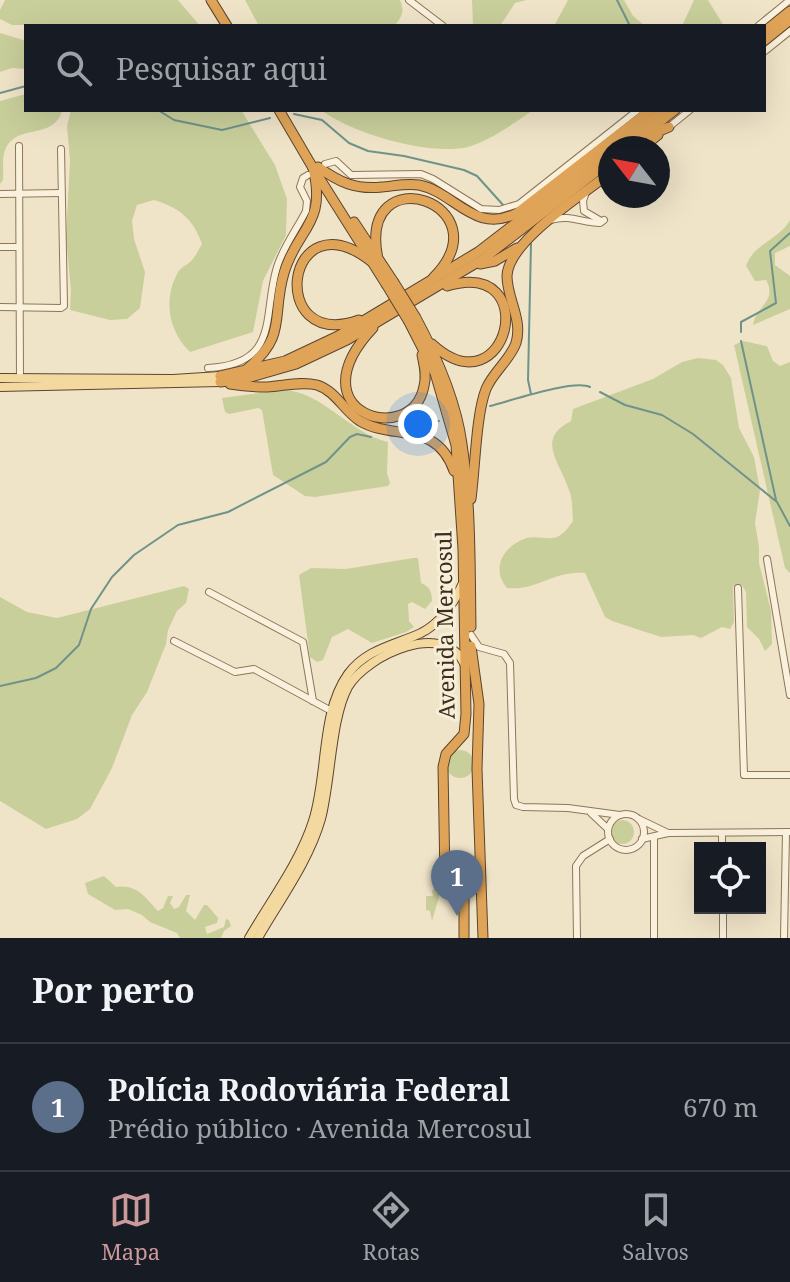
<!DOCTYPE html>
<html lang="pt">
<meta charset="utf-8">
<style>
body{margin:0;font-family:"Noto Serif",serif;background:#20242c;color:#f1f3f6}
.controls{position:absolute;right:24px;bottom:24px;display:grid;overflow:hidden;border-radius:0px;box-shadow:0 8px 32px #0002}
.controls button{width:72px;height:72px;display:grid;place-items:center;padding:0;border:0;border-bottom:2px solid #363941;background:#171b24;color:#f1f3f6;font:40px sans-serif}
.compass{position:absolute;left:598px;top:136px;width:72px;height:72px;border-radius:50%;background:#171b24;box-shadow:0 8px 32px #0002;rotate:301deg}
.you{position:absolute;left:418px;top:424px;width:28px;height:28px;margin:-20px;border:6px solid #fff;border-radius:50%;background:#1a73e8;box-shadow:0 0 0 12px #1a73e833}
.badge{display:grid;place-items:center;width:52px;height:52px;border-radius:50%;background:#cc999b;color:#fff;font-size:26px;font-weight:700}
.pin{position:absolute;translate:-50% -66px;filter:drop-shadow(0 2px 4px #0008)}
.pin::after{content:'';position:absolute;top:42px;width:28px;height:24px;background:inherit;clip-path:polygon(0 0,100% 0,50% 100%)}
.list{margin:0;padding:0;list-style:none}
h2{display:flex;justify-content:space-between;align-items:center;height:104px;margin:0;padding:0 32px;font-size:34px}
h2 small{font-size:26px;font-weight:400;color:#9ea1a6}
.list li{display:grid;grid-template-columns:52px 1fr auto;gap:24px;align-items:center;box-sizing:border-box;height:128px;padding:0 32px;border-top:2px solid #363941}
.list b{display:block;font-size:30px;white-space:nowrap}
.list p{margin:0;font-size:26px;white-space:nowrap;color:#9ea1a6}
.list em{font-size:26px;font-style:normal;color:#9ea1a6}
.icon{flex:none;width:44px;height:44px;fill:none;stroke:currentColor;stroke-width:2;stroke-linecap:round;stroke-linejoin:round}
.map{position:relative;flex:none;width:790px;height:938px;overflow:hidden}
.search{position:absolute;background:#171b24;box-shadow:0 8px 32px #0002;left:24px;right:24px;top:24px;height:88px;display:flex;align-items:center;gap:20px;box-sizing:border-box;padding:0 28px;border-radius:0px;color:#9ea1a6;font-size:30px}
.sheet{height:232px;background:#171b24}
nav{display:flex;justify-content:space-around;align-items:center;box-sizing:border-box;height:112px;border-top:2px solid #363941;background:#171b24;font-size:22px;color:#9ea1a6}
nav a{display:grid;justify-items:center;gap:4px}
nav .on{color:#cc999b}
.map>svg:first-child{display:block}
.green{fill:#c9cf9b}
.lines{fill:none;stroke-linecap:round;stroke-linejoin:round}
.stream{stroke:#6f938a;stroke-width:2}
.minor-casing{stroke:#8d765c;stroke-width:8}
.major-casing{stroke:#5b4430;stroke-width:10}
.highway-casing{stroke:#5b4430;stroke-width:11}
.minor{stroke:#faf1dc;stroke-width:6}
.major{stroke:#f3d9a0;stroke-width:8}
.highway{stroke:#e0a458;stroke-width:9}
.highway-bridge-casing{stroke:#5b4430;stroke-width:11;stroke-linecap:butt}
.highway-bridge{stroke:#e0a458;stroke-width:9}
.labels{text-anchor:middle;stroke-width:6;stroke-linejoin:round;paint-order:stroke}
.street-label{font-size:22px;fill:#3d2e20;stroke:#f7eed8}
</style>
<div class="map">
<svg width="790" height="938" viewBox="0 0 790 938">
<rect width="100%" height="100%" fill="#f0e4c8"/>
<g class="green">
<path d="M5,0H178L200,26L12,25L0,19V10Z"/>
<path d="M245,0H400C405,11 402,17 394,26H259Z"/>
<path d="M472,0H527L515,3L500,26H473Z"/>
<path d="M568,0H624L633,16L645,26H554Z"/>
<path d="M694,0H708L724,26H682Z"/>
<path d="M0,33L26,41V69L12,68L0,72Z"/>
<path d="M26,94V110H62C55,142 12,121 4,154C2,162 4,172 3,180L0,184V101Z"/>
<path d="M71,110H241L275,165L287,199L286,235L263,281L253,332L190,352C169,332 163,301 177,274C180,267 186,266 191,261C196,256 199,249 202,244C193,218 179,208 154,200L137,205L132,221L134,239L145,272L140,308L127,319L110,320L70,310L71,290L66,237L70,161L67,126Z"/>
<path d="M321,110H533C516,122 488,142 468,147C429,156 353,134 321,110Z"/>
<path d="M790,220V246L775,253V265L790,276V309L753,325C755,307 778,301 766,280L755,281L746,266C753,244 779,240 790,220Z"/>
<path d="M743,341L767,346L773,361L780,366L790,362V573L785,568L734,345Z"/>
<path d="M698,358L716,360L723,365L731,378L739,428L754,457L760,490L755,523L759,547V563L771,611L772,644L765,651L759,639L747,627L746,592L742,585H734L733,588L734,622L730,629L722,627L701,638L693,635L661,637L612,621L605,617L585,573C554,570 537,591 507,588C490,568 504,545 527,538C536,536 544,539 553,538C562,537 568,528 573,521C572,512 573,499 569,490C560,462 535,439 571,421L573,409L653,379L682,362Z"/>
<path d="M284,390C323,392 351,434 388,442L387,473L390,483L388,486L315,497L305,496L273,475L262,410L258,408L229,414L225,412L222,398Z"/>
<path d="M413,558H418L421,583C430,587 432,592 432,601L425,609L412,602L408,604L409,621L414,627L406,632L372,643L348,629L332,637L323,660L317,662L310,657L299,575L311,568L346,569Z"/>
<path d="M184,586L189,589L186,603L177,611L168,630L166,644L147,692L132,715L112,768L90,809L77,819L46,829L0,801V597L27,612L57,618Z"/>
<circle cx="460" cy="764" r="14"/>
<circle cx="622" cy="832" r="12"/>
<path d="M104,876L116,887C138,884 145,898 158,911L163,908L168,896H173L170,903L174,909L179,907L186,895H190L186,911L195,920L204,905H207L218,918L217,923L205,927L207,934L224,927L226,919L229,920L231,926L224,931L221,938H180L177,933L150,922L142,915L128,909L115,910L88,894L85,883Z"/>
<path d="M437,884L441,890L432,921L430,911L426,910V896H433L432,891Z"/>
</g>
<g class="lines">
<g class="stream">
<path d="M617,0L630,26"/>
<path d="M0,93L26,86"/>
<path d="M158,110L174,120L222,130L270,118"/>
<path d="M294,114L322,120L349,143L368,151L404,156L464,170L477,176L504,206"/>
<path d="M741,332V322L776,303L770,251L790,233"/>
<path d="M741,341L776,500"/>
<path d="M600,392L625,405L662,415L693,434L777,502L790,526"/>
<path d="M531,394L528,380L531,244"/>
<path d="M490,406C510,401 574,379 590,387"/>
<path d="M411,427L439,421"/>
<path d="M0,686L36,678L56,668L79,645L91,609L112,577L134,555L178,525L228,512L326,462L350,437L357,434L371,437"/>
</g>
<g class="minor-casing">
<g id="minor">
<path d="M409,0L443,26"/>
<path d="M758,26L790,0"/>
<path d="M764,52L790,31"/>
<path d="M669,127L690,110"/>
<path d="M19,146L20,378"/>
<path d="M325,164L336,161L351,175L421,174L433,179L481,209L499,210L519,204L638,110"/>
<path d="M586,192L583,201L584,211L601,221"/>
<path d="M0,194L61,193"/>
<path d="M551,220C570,214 582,223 600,223L604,220"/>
<path d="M0,247H19"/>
<path d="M0,307L61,308L64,306L61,149"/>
<path d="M208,368C281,364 262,316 277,267C283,247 297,229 306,211L307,201L300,187L303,178L308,175"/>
<path d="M767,559L790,695"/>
<path d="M738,588L744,775H790"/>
<path d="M209,592L303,642L313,701"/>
<path d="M471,635L479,647L504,654L510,663L514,799L516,805L523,807L568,808L620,815"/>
<path d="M174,641L235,672L254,669L335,713"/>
<path d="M591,813L608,829"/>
<circle cx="626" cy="832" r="18"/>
<path d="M639,819L668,833"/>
<path d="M722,833V848"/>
<path d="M642,839L668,833L790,832"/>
<path d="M723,908V938"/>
<path d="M577,938L576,866L583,856L610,839"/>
<path d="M654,938V838"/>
<path d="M784,938L786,832"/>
</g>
</g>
<g class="major-casing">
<g id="major">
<path d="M0,378L173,379L220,376"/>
<path d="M0,387L220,382"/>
<path d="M249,938C271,900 300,862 313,821C328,775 320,713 348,674C366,649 395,645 421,633C441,623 454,603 463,583"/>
<path d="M258,938C280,900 309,861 321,819C331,781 331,718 348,687C367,655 445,619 465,665"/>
</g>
</g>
<g class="highway-casing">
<g id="highway">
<path d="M211,0L227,26"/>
<path d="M764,32L790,11"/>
<path d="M764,41L790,20"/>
<path d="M279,110L313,168L386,284"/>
<path d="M650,135L669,127"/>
<path d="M614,148L664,110"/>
<path d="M626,148L675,110"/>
<path d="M642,148L658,135"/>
<path d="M318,167C339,182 355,190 382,187C394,186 407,183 419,185C455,192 474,235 517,213L650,110"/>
<path d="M354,222L393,281"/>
<path d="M378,259C356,153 507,204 433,278"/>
<path d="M480,264L495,261L517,248"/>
<path d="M416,318C437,357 456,400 462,444C471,504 470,567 471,627"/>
<path d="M359,320C265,353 285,193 372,262"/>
<path d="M409,322L435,373L456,445L463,549L466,714L464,734L446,754L443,767L445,879L464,894V938"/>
<path d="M373,328C293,413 412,449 424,386C427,375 424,365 422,355"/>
<path d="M432,344C508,413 544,257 447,286"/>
<path d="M247,369C288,335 271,317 284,273C297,228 327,225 313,168"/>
<path d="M220,376L285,361L338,336L478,252L610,151"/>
<path d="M220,382L244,379L296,364L347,340L483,259L610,161"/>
<path d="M230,384C242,386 255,387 267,387C284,386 301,381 317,385C336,391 344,411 360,421C394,441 436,420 454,471"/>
<path d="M471,499C475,470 476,414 486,389C493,372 510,360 516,343C523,319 507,299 507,276C508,241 584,194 610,173"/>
<path d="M471,646L479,704L477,769L483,938"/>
<path d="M446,862L451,872L457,874H470L478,863"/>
</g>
</g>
<use href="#minor" class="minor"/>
<use href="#major" class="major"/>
<use href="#highway" class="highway"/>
<g class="highway-bridge-casing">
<g id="highway-bridge">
<path d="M393,281L416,318"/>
<path d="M386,284L409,322"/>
</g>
</g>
<use href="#highway-bridge" class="highway-bridge"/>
</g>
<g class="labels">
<g class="street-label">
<text transform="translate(445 625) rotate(-91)" y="8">Avenida Mercosul</text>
</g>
</g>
</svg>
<div class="controls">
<button><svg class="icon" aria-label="locate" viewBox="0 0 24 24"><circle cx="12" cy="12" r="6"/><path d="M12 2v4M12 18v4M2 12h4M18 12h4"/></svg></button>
</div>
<svg class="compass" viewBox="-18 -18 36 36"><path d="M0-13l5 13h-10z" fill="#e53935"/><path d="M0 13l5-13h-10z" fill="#9ea1a6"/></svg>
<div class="you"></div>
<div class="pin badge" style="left:457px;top:916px;background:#5c6f8a">1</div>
<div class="search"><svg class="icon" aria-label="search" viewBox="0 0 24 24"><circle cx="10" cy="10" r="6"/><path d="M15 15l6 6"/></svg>Pesquisar aqui</div>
</div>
<section class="sheet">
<h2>Por perto<small></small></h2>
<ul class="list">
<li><span class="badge" style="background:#5c6f8a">1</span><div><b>Polícia Rodoviária Federal</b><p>Prédio público · Avenida Mercosul</p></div><em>670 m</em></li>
</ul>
</section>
<nav>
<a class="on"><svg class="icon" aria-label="map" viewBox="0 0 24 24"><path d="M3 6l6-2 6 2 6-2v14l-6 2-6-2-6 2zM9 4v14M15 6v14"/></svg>Mapa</a>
<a><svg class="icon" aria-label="directions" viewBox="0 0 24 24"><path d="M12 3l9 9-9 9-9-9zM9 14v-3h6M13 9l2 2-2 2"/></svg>Rotas</a>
<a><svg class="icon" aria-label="saved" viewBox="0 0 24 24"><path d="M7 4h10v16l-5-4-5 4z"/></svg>Salvos</a>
</nav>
